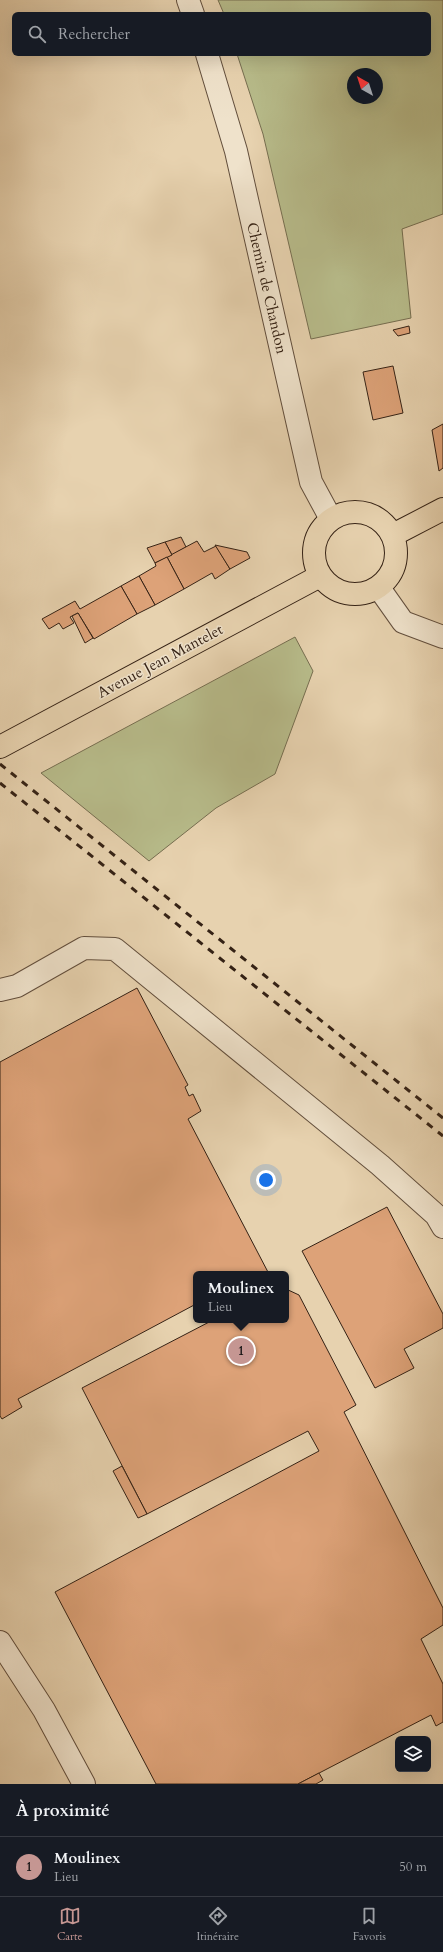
<!DOCTYPE html>
<html lang="fr">
<meta charset="utf-8">
<style>
body{margin:0;font-family:Cardo,serif;background:#242831;color:#f1f3f6}
.controls{position:absolute;right:12px;bottom:12px;display:grid;overflow:hidden;border-radius:6px;box-shadow:0 4px 16px #0002}
.controls button{width:36px;height:36px;display:grid;place-items:center;padding:0;border:0;border-bottom:1px solid #363941;background:#171b24;color:#f1f3f6;font:20px sans-serif}
.compass{position:absolute;left:347px;top:68px;width:36px;height:36px;border-radius:50%;background:#171b24;box-shadow:0 4px 16px #0002;rotate:321deg}
.you{position:absolute;left:266px;top:1180px;width:14px;height:14px;margin:-10px;border:3px solid #fff;border-radius:50%;background:#1a73e8;box-shadow:0 0 0 6px #1a73e833}
.badge{display:grid;place-items:center;width:26px;height:26px;border-radius:50%;background:#c59692;color:#111;font-size:13px;font-weight:700}
.pin{position:absolute;translate:-50% -50%;border:2px solid #fff;box-shadow:0 1px 4px #0006}
.popup{position:absolute;left:193px;top:1271px;width:96px;height:52px;box-sizing:border-box;display:grid;place-content:center;border-radius:6px;background:#171b24;filter:drop-shadow(0 1px 3px #0005);font-size:13px;white-space:nowrap;color:#9ea1a6}
.popup b{font-size:15px;color:#f1f3f6}
.popup::after{content:'';position:absolute;left:50%;top:100%;margin-left:-8px;border:8px solid transparent;border-top-color:#171b24}
.list{margin:0;padding:0;list-style:none}
h2{display:flex;justify-content:space-between;align-items:center;height:52px;margin:0;padding:0 16px;font-size:17px}
h2 small{font-size:13px;font-weight:400;color:#9ea1a6}
.list li{display:grid;grid-template-columns:26px 1fr auto;gap:12px;align-items:center;box-sizing:border-box;height:60px;padding:0 16px;border-top:1px solid #363941}
.list b{display:block;font-size:15px;white-space:nowrap}
.list p{margin:0;font-size:13px;white-space:nowrap;color:#9ea1a6}
.list em{font-size:13px;font-style:normal;color:#9ea1a6}
.icon{flex:none;width:22px;height:22px;fill:none;stroke:currentColor;stroke-width:2;stroke-linecap:round;stroke-linejoin:round}
.map{position:relative;flex:none;width:443px;height:1784px;overflow:hidden}
.search{position:absolute;background:#171b24;box-shadow:0 4px 16px #0002;left:12px;right:12px;top:12px;height:44px;display:flex;align-items:center;gap:10px;box-sizing:border-box;padding:0 14px;border-radius:6px;color:#9ea1a6;font-size:15px}
.sheet{height:112px;background:#171b24}
nav{display:flex;justify-content:space-around;align-items:center;box-sizing:border-box;height:56px;border-top:1px solid #363941;background:#171b24;font-size:11px;color:#9ea1a6}
nav a{display:grid;justify-items:center;gap:2px}
nav .on{color:#c59692}
.map>svg:first-child{display:block}
.green{fill:#b7bb8a;stroke:#766e50;fill-rule:evenodd}
.building{fill:#dda278;stroke:#352215}
.lines{fill:none;stroke-linecap:round;stroke-linejoin:round}
.minor-casing{stroke:#624e3c;stroke-width:24}
.major-casing{stroke:#352215;stroke-width:24}
.minor{stroke:#efe2cb;stroke-width:22}
.major{stroke:#e7d2af;stroke-width:22}
.rail{stroke:#352215;stroke-width:3;stroke-dasharray:7 7;stroke-linecap:butt}
.labels{text-anchor:middle;stroke-width:3;stroke-linejoin:round;paint-order:stroke}
.street-label{font-size:15px;fill:#352215;stroke:#efe2cb}
</style>
<div class="map">
<svg width="443" height="1784" viewBox="0 0 443 1784">
<rect width="100%" height="100%" fill="#e7d2af"/>
<filter id="stains"><feTurbulence type="fractalNoise" baseFrequency=".005" numOctaves="4"/><feColorMatrix values="0 0 0 0 .2 0 0 0 0 .09 0 0 0 0 .02 0 0 0 .5 -.17"/></filter>
<radialGradient id="worn" r=".72"><stop offset=".6" stop-color="#630" stop-opacity="0"/><stop offset="1" stop-color="#630" stop-opacity=".3"/></radialGradient>
<g class="green">
<path d="M218,0H443V214L402,229L411,318L311,339L263,134L237,54H429V14H224ZM353,74H377V98H353Z"/>
<path d="M295,637L313,671L275,774L216,808L149,861L41,773Z"/>
</g>
<g class="building">
<path d="M409,326L410,333L398,336L393,330Z"/>
<path d="M393,366L403,413L373,420L363,372Z"/>
<path d="M443,424V468L439,471L432,430Z"/>
<path d="M181,537L186,547L172,555L165,542Z"/>
<path d="M197,541L204,552L216,546L230,569L215,579L212,573L184,589L167,557Z"/>
<path d="M165,542L172,555L155,563L147,548Z"/>
<path d="M215,545L247,552L250,558L230,569Z"/>
<path d="M167,557L184,589L155,605L139,576L156,566L155,563Z"/>
<path d="M139,576L155,605L137,614L121,586Z"/>
<path d="M121,586L137,614L94,639L78,613L70,617L74,623L63,629L59,623L49,629L42,619L75,601L80,609Z"/>
<path d="M78,613L93,638L85,643L72,616Z"/>
<path d="M137,988L188,1085L185,1087L189,1096L193,1094L201,1111L188,1119L269,1274H196V1304L18,1399L22,1407L2,1419L0,1416V1062Z"/>
<path d="M387,1207L443,1314V1328L404,1349L414,1368L375,1388L302,1251Z"/>
<path d="M286,1289L299,1295L356,1405L344,1412L443,1608V1625L421,1639L443,1684V1722L436,1726L431,1715L298,1784H156L55,1592L319,1451L308,1431L147,1514L82,1388L213,1320H286Z"/>
<path d="M122,1466L147,1514L138,1518L113,1471Z"/>
<path d="M319,1773L323,1780L316,1784H298Z"/>
</g>
<g class="lines">
<g class="minor-casing">
<g id="minor">
<path d="M188,0L193,14"/>
<path d="M207,54L236,151L311,482L331,519"/>
<path d="M379,588L403,622L443,637"/>
<path d="M0,990L17,986L84,948L115,949L380,1165L436,1215L443,1227"/>
<path d="M0,1642L44,1710L84,1784"/>
</g>
</g>
<g class="major-casing">
<g id="major">
<circle cx="355" cy="553" r="41"/>
<path d="M393,535L443,509"/>
<path d="M0,747L320,576"/>
</g>
</g>
<use href="#minor" class="minor"/>
<use href="#major" class="major"/>
<g class="rail">
<path d="M0,764L443,1118"/>
<path d="M0,783L443,1136"/>
</g>
</g>
<g class="labels">
<g class="street-label">
<text transform="translate(267 288) rotate(77)" y="5">Chemin de Chandon</text>
<text transform="translate(160 661) rotate(-28)" y="5">Avenue Jean Mantelet</text>
</g>
</g>
<rect width="100%" height="100%" filter="url(#stains)"/>
<rect width="100%" height="100%" fill="url(#worn)"/>
</svg>
<div class="controls">
<button><svg class="icon" aria-label="layers" viewBox="0 0 24 24"><path d="M12 4l9 5-9 5-9-5zM3 14l9 5 9-5"/></svg></button>
</div>
<svg class="compass" viewBox="-18 -18 36 36"><path d="M0-13l5 13h-10z" fill="#e53935"/><path d="M0 13l5-13h-10z" fill="#9ea1a6"/></svg>
<div class="you"></div>
<div class="pin badge" style="left:241px;top:1351px">1</div>
<div class="popup"><b>Moulinex</b>Lieu</div>
<div class="search"><svg class="icon" aria-label="search" viewBox="0 0 24 24"><circle cx="10" cy="10" r="6"/><path d="M15 15l6 6"/></svg>Rechercher</div>
</div>
<section class="sheet">
<h2>À proximité<small></small></h2>
<ul class="list">
<li><span class="badge">1</span><div><b>Moulinex</b><p>Lieu</p></div><em>50 m</em></li>
</ul>
</section>
<nav>
<a class="on"><svg class="icon" aria-label="map" viewBox="0 0 24 24"><path d="M3 6l6-2 6 2 6-2v14l-6 2-6-2-6 2zM9 4v14M15 6v14"/></svg>Carte</a>
<a><svg class="icon" aria-label="directions" viewBox="0 0 24 24"><path d="M12 3l9 9-9 9-9-9zM9 14v-3h6M13 9l2 2-2 2"/></svg>Itinéraire</a>
<a><svg class="icon" aria-label="saved" viewBox="0 0 24 24"><path d="M7 4h10v16l-5-4-5 4z"/></svg>Favoris</a>
</nav>
